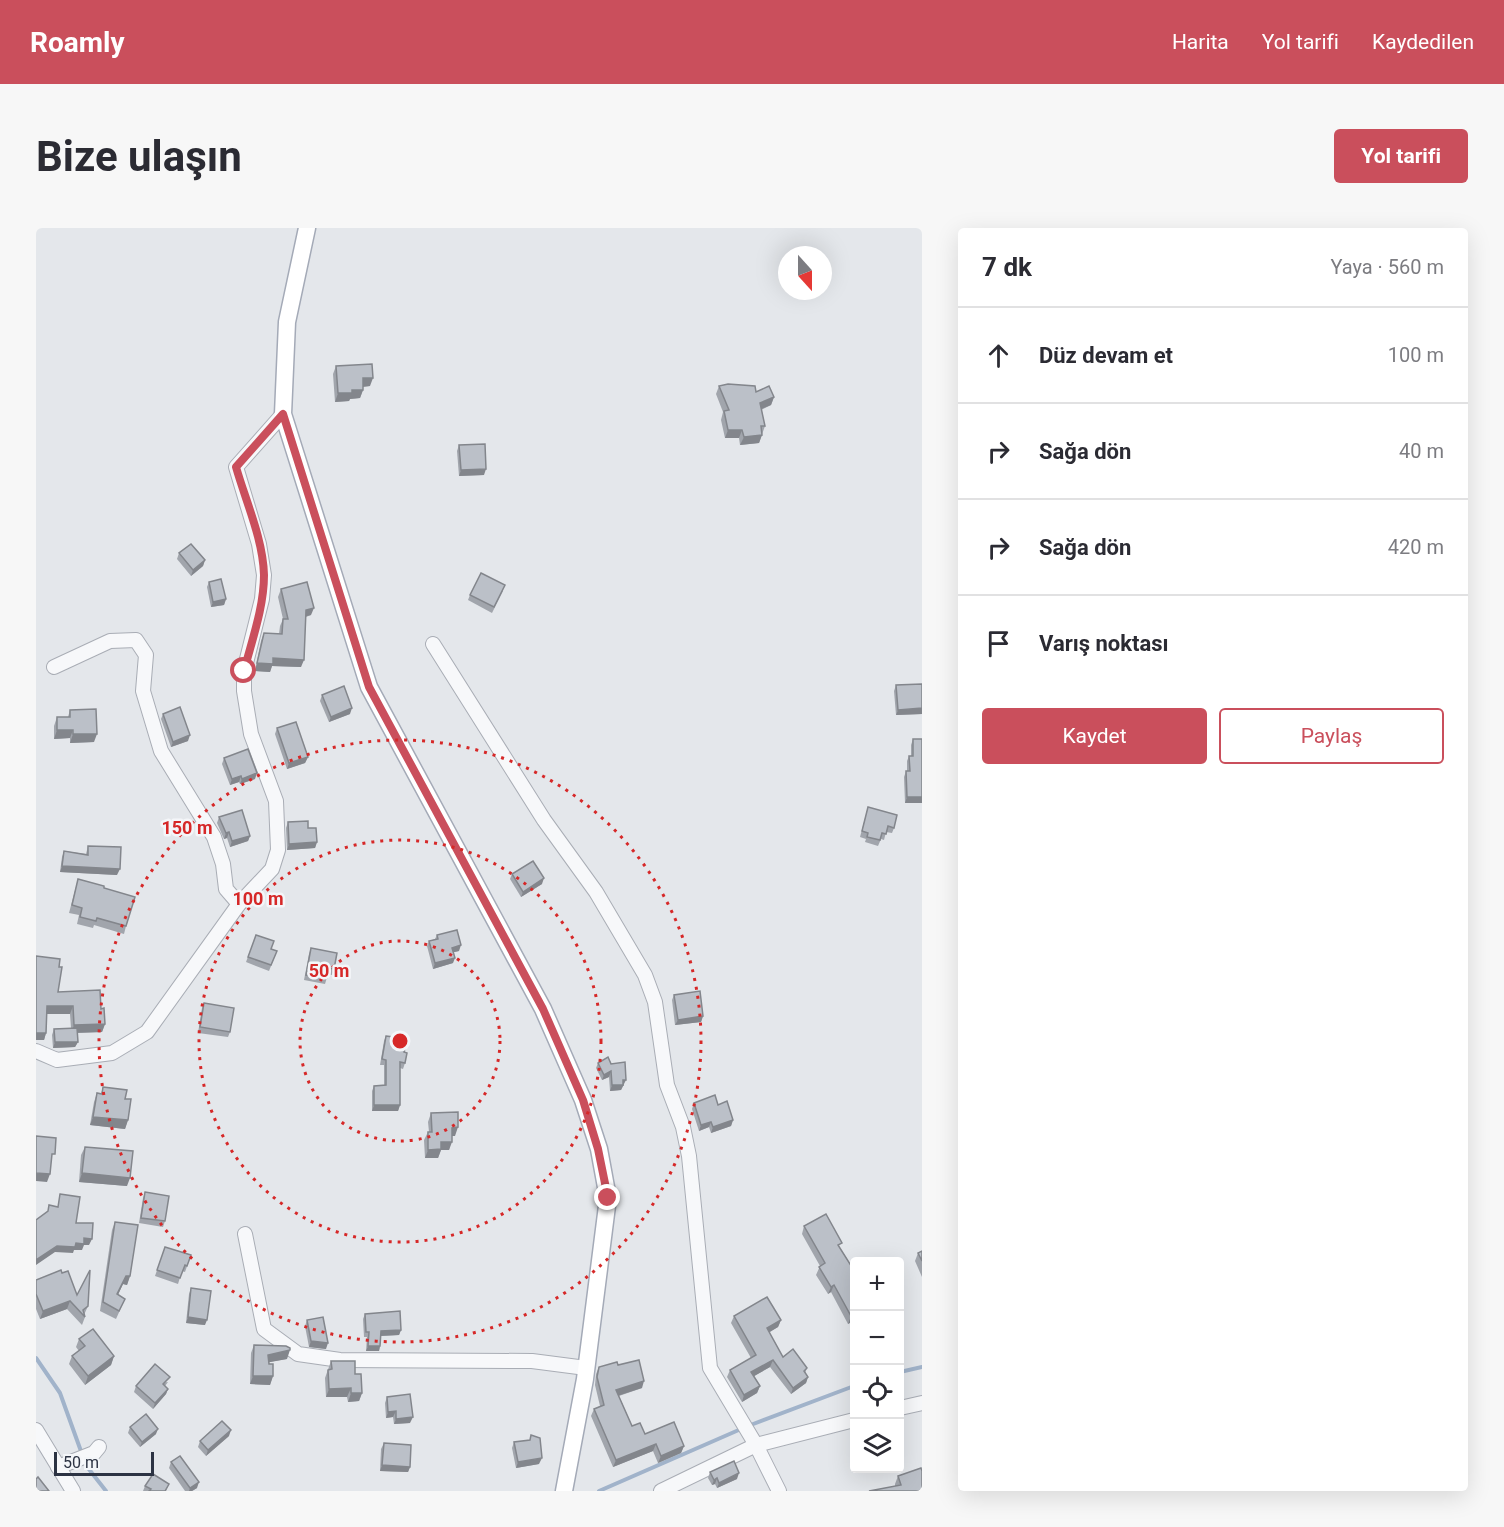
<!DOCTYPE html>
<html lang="tr">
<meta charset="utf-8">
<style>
body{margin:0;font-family:Roboto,sans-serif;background:#f7f7f7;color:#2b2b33}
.controls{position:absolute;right:18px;bottom:18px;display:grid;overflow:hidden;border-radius:6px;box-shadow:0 6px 24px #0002}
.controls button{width:54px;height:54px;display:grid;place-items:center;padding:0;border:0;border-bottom:2px solid #e1e1e2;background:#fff;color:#2b2b33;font:30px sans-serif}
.compass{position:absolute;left:742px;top:18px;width:54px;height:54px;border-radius:50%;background:#fff;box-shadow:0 6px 24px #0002;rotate:159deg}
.scale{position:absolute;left:18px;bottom:15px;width:100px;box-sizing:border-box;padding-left:6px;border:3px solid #2c3343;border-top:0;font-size:16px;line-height:21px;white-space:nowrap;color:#2c3343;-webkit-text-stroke:4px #f4f6f9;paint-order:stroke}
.stop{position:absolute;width:18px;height:18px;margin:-14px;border:4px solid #ca4f5c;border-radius:50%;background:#fff}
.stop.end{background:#ca4f5c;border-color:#fff;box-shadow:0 2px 6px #0008}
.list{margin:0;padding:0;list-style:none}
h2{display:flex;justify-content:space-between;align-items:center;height:78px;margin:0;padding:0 24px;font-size:26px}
h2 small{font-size:20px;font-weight:400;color:#7c7c81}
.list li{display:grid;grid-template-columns:39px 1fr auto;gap:18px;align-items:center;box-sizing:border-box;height:96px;padding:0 24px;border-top:2px solid #e1e1e2}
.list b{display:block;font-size:22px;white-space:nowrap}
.list em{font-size:20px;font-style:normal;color:#7c7c81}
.actions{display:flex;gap:12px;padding:18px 24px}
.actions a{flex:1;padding:14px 0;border:2px solid #ca4f5c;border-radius:6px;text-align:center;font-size:21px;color:#ca4f5c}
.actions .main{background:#ca4f5c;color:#fff}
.icon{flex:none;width:33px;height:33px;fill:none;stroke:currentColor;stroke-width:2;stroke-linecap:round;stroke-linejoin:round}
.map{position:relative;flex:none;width:886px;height:1263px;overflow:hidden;border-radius:6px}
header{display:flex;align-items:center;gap:36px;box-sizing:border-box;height:84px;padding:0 30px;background:#ca4f5c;color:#fff}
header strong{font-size:28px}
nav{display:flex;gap:33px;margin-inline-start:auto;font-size:21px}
.intro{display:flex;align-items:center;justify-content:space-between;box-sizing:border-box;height:144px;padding:0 36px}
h1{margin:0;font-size:42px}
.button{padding:15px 27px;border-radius:6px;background:#ca4f5c;color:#fff;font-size:21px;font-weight:700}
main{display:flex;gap:36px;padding:0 36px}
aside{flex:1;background:#fff;border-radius:6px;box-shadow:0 6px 24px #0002}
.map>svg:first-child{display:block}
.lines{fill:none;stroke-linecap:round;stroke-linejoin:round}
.stream{stroke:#a1b3ca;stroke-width:4}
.minor-casing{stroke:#a9adb5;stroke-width:16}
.major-casing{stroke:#a4aab7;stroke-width:19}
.minor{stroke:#f7f8fa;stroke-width:14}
.major{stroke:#fff;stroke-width:16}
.wall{fill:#a1a5ac}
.shaded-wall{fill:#83868c}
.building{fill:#bbc0c8;stroke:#83868c;stroke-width:1.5}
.route{stroke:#ca4f5c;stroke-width:8}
.ring{fill:none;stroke:#d62828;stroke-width:3;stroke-dasharray:3 6}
.centre{fill:#d62828;stroke:#f4f6f9;stroke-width:3}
.ring-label{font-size:18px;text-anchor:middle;font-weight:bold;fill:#d62828;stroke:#f4f6f9;stroke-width:5;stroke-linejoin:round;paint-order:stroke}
</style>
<header>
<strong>Roamly</strong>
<nav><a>Harita</a><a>Yol tarifi</a><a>Kaydedilen</a></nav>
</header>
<div class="intro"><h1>Bize ulaşın</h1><a class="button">Yol tarifi</a></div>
<main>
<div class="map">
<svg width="886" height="1263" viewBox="0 0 886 1263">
<rect width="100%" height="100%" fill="#e4e7eb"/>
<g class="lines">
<g class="stream">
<path d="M0,1130L24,1165L46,1226"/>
<path d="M864,1144L886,1139"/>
<path d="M712,1198L818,1158"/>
<path d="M49,1233L52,1240L70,1263"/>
<path d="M563,1263L705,1201"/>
</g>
<g class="minor-casing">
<g id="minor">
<path d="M397,416L508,592L560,664L609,747L619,774L631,857L647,899L653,928L674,1140L720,1217L743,1263"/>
<path d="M18,439L74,413L100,412L110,427L107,463L125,523L178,609L187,636L190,661L203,676"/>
<path d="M0,823L21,832L76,825L111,804L203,676L236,641L242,622L240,573L215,506L208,463V443L226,371L228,347L223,316L200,239L247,186"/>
<path d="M209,1006L228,1101L262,1126L304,1132L496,1133L550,1140"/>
<path d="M864,1180L886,1175"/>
<path d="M0,1202L37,1263"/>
<path d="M22,1239L58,1225L63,1219"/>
<path d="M625,1263L720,1217L818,1192"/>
</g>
</g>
<g class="major-casing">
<path id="major" d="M271,0L251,94L247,186L333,459L507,781L547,872L563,921L572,970L549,1151L528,1263"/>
</g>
<use href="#minor" class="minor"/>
<use href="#major" class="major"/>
</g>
<g class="wall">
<path d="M300,138L334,158L327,159V162L324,170L314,171L313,173L299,174L297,146Z"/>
<path d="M683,158L720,164L738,169L735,177L725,182L729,198L723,215L704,217L703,210H689L685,192L687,184L680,166Z"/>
<path d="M423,217L448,247L423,248L421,223Z"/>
<path d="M143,325L169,332L167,338L155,348L141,331Z"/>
<path d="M173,354L190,371L188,377L175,379L171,359Z"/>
<path d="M245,361L275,387L270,389L265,439L236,438L234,444L219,443L225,413L228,405L243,406L244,398L247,391L242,369Z"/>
<path d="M467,363L456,385L432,372L434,367Z"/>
<path d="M886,456V486L860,487L858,463L860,457Z"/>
<path d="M286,467L314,486L293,494L284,473Z"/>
<path d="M34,482L58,514L34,515V510L18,511V498L21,489H32Z"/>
<path d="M127,486L152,513L135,519L125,491Z"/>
<path d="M241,500L272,529L269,535L251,541L239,506Z"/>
<path d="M877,511L886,575H869L868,549L870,543H871V533L873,528H875V517Z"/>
<path d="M188,530L219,551L204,556L203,554L194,557L186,536Z"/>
<path d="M832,579L858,600L856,605L850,604L848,612L845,611L842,618L829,614L830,611L824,609Z"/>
<path d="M183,589L214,608L212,613L194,619L191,610L188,611L181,595Z"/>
<path d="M252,594L272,600L281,614L279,620L251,622L250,600Z"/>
<path d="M52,618L81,647L24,644L26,629L28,623L50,626Z"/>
<path d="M476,646L506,656L485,669L474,651Z"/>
<path d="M42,651L68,660L90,698L88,706L58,697L57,700L41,696L43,687L33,685Z"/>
<path d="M220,707L235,721L241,723L233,743L210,734Z"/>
<path d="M401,707L423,723L418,724L417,735L397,741L391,718L393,713L399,711Z"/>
<path d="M275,720L298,741L296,747L292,746L289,756L268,752L273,726Z"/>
<path d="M0,728L23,739L22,764L65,781L69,796L66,804L41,805L42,814L39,819L17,820L16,807L18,801L35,800L34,786H11L10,805L8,812H0Z"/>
<path d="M638,767L667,788L665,794L639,797L636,772Z"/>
<path d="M168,775L194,804L192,809L162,805L166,780Z"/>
<path d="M350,808L364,819L368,824L369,835L367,841L364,840V877L362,883H336V863L338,858L348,857V837H344L348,813Z"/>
<path d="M572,829L588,858H587L585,862L574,863L573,849L566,852L560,840L562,835Z"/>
<path d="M67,859L89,871L92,892L89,901L54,897L58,874L61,865L65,866Z"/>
<path d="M658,875L682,877L697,892L695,898L675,905L673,899L663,903L656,881Z"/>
<path d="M395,885L419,908H416L413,922H405L402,930H389L388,912L392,904H393L392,894Z"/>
<path d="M49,919L91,958L43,954L45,927Z"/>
<path d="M109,964L129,993L127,999L103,995L107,970Z"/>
<path d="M79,994L94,1048L91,1057L87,1056L82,1067L89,1071L80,1091L64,1083L76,1002Z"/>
<path d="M768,998L804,1020L819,1044V1092L812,1096L795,1064L792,1066L780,1047L784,1038L766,1006Z"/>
<path d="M129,1019L155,1027L149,1044L146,1043L142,1056L119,1048Z"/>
<path d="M886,1023V1049L879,1033L882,1025Z"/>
<path d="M26,1045L41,1067L52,1078L48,1087L49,1089L46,1097L31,1081L4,1091L0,1081V1052Z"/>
<path d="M155,1060L169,1097L150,1095L153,1066Z"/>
<path d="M329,1086L365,1102L363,1107L345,1108L344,1118L343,1123H330L331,1109H328L327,1091Z"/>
<path d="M698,1088L745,1092L742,1099L733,1104L747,1129L771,1140L769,1145L772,1149L770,1155L755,1166L734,1139L718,1148L724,1158L721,1165L706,1174L691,1149L694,1142L715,1130L695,1095Z"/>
<path d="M271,1092L290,1121L273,1119L269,1098Z"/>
<path d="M43,1111L78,1128L75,1137L49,1157L33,1136L36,1128L43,1123L40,1119Z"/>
<path d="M218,1117L251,1131L233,1134L237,1148L234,1157L214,1156L215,1125Z"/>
<path d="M295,1133L319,1146L326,1165L323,1173L312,1174L311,1169H290L289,1150Z"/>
<path d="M582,1137L606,1160L583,1168L596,1198L609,1206L648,1218L645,1225L622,1235L617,1223L577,1239L555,1188L558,1181L564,1178L559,1157L560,1146L563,1139Z"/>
<path d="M132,1154L129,1158L132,1161L130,1166L117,1181L98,1164L100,1158Z"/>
<path d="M351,1169L374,1195L358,1196L357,1189L350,1190L349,1175Z"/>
<path d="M94,1199L120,1206L104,1219L92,1205Z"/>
<path d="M193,1208L170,1228L162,1219L164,1213Z"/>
<path d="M478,1214L503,1236L480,1240L476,1220Z"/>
<path d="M348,1215L374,1239L372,1244L344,1243L345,1221Z"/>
<path d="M135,1234L161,1260L156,1263H149L133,1240Z"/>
<path d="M674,1244L701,1251L681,1260L679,1256L676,1257L672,1250Z"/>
<path d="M862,1248L886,1263L859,1258V1256Z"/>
<path d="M133,1256L130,1263H107L109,1258Z"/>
</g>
<g class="shaded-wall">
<path d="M327,150H337L334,158L324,159Z"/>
<path d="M316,162H327L324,170L314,171L313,173L299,174L302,165Z"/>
<path d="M738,169L735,177L721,183L724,175Z"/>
<path d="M692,202H706L703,210H689Z"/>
<path d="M726,207L723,215L704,217L708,209Z"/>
<path d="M450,241L448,247L423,248L425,242Z"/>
<path d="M169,332L167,338L155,348L157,342Z"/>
<path d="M190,371L188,377L175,379L177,374Z"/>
<path d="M278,380L275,387L267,389L270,382Z"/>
<path d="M237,430L268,432L265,439L236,438L234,444L219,443L221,435Z"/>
<path d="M316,480L314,486L293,494L295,489Z"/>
<path d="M886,480V486L860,487L862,482Z"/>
<path d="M21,502H37L34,510L18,511Z"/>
<path d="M37,506H61L58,514L34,515Z"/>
<path d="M154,507L152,513L135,519L137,514Z"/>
<path d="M272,529L269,535L251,541L253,535Z"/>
<path d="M221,545L219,551L204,556L206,551Z"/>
<path d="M205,548L203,554L194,557L196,551Z"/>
<path d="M871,569H886V575H869Z"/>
<path d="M193,604L191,610L188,611L190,605Z"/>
<path d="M214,608L212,613L194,619L196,613Z"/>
<path d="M281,614L279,620L251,622L253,616Z"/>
<path d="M26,638L84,641L81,647L24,644Z"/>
<path d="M508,650L506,656L485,669L487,664Z"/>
<path d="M425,717L423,723L414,725L416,720Z"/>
<path d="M419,730L417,735L397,741L399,735Z"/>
<path d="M11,778H37L34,786H8Z"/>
<path d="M667,788L665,794L639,797L642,792Z"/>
<path d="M69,796L66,804L35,805L38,797Z"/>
<path d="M0,805H10L8,812H0Z"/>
<path d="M19,814H42L39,819L17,820Z"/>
<path d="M575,843L573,849L566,852L568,847Z"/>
<path d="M587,852H590L585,862L574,863L576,857Z"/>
<path d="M338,877H364L362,883H336Z"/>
<path d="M57,889L92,892L89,901L54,897Z"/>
<path d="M697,892L695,898L675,905L677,899Z"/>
<path d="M675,894L673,899L663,903L665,897Z"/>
<path d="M422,899L419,908H413L416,900Z"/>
<path d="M405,914H416L413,922H405L402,930H389L392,922Z"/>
<path d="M0,945L14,946L11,954L0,953Z"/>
<path d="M46,945L94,950L91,958L43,954Z"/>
<path d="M48,1010L56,1011L53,1017H48L46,1022H38L37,1025L19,1024L0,1037V1032L21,1018L40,1015Z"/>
<path d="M90,1048H94L91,1057L87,1056L78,1075L81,1066Z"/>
<path d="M798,1057L795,1064L792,1066L795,1059Z"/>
<path d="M34,1073L31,1081L4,1091L7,1083Z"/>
<path d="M819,1086V1092L812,1096L815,1088Z"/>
<path d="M152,1089L171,1092L169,1097L150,1095Z"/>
<path d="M745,1092L742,1099L729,1107L731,1100Z"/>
<path d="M365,1102L363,1107L343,1108L345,1103Z"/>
<path d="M275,1113L292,1115L290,1121L273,1119Z"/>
<path d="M332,1118H344L343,1123H330Z"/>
<path d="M254,1122L251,1131L229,1135L232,1127Z"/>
<path d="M78,1128L75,1137L49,1157L52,1148Z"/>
<path d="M737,1132L734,1139L713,1151L715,1144Z"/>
<path d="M217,1148H237L234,1157L214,1156Z"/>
<path d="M772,1149L770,1155L755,1166L757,1160Z"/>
<path d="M608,1153L606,1160L578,1169L580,1162Z"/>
<path d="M724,1158L721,1165L706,1174L708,1167Z"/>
<path d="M315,1160L311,1169H290L293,1161Z"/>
<path d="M132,1161L130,1166L117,1181L119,1175Z"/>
<path d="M315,1165H326L323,1173L312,1174Z"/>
<path d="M360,1183L357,1189L350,1190L352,1184Z"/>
<path d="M377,1189L374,1195L358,1196L360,1191Z"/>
<path d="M122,1201L120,1206L104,1219L106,1214Z"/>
<path d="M195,1202L193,1208L170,1228L172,1222Z"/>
<path d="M620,1216L617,1223L577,1239L580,1232Z"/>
<path d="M648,1218L645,1225L622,1235L625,1228Z"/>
<path d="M506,1230L503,1236L480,1240L482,1234Z"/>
<path d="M346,1237L374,1239L372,1244L344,1243Z"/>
<path d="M703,1245L701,1251L681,1260L683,1255Z"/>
<path d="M681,1250L679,1256L676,1257L678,1252Z"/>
<path d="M163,1254L161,1260L156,1263H153L154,1260Z"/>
</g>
<g class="building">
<path d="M336,136L337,150H327V162H316V165H302L300,138Z"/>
<path d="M692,156L719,158L720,164L733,158L738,169L724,175L729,198H725L726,207L708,209L706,202H692L688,183L693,182L683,158Z"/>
<path d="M449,216L450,241L425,242L423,217Z"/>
<path d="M155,316L169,332L157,342L143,325Z"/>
<path d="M445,345L469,357L458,379L434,367Z"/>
<path d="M185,351L190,371L177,374L173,354Z"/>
<path d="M271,354L278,380L270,382L268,432L237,430V436L221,435L228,405L246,406L247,391H252L245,361Z"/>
<path d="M886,456V480L862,482L860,457Z"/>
<path d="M308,458L316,480L295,489L286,467Z"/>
<path d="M144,479L154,507L137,514L127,486Z"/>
<path d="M60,481L61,506H37V502H21V489H34V482Z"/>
<path d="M260,494L272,529L253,535L241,500Z"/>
<path d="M877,511H886V569H871L870,543H874L873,528H877Z"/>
<path d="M212,521L221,545L206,551L205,548L196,551L188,530Z"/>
<path d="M832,579L861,587L858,600L852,598L850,606L846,605L844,612L831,609L832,605L826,603Z"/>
<path d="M206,582L214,608L196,613L193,604L190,605L183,589Z"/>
<path d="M272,593V600H280L281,614L253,616L252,594Z"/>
<path d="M52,618L85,619L84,641L26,638L28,623L52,627Z"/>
<path d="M497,633L508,650L487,664L476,646Z"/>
<path d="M42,651L68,658V660L99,669L90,698L61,690L60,693L44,689L46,680L36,677Z"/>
<path d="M421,702L425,717L416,720L419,730L399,735L393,713L402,711L401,707Z"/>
<path d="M220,707L238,713L235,721L241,723L235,737L212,729Z"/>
<path d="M275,720L301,725L298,741L293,740L291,750L270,747Z"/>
<path d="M0,728L24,731L23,739H26L22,764L64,762L65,781L68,780L69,796L38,797L37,778H11L10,805H0Z"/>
<path d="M664,763L667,788L642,792L638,767Z"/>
<path d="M168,775L198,780L194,804L164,799Z"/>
<path d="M41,800L42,814H19L18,801Z"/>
<path d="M350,808L365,810L364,819L369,820L368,824L371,825L369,835L364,834V877H338V858L350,857V832L346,831Z"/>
<path d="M572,829L575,836L589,834L590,852H587V857H576L575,843L568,847L562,835Z"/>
<path d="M67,859L91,862L89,871H95L92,892L57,889L61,865L66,866Z"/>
<path d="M679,867L682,877L691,873L697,892L677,899L675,894L665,897L658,875Z"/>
<path d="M422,884V899L416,900V914H405V921L392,922V904H396L395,885Z"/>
<path d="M0,908L20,910L19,926H16L14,946L0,945Z"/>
<path d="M49,919L97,923L94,950L46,945Z"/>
<path d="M109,964L133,968L129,993L105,990Z"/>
<path d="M24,966L44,969L40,995H57L56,1011L48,1010V1016L40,1015L39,1019L21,1018L0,1032V992L12,983L13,977L22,979Z"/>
<path d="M790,986L806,1015L802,1017L819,1044V1086L815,1088L798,1057L795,1059L783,1039L789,1035L768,998Z"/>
<path d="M79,994L102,997L94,1048H90L81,1066L89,1071L83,1083L67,1074Z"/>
<path d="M129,1019L155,1027L151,1038L149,1037L144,1050L121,1042Z"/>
<path d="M886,1023V1033L882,1025Z"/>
<path d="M25,1042L26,1045L32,1043L41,1067L54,1042L52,1078L47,1082L49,1089L34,1073L7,1083L0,1066V1052Z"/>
<path d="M155,1060L175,1063L171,1092L152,1089Z"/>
<path d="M731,1069L745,1092L731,1100L747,1129L757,1121L771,1140L768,1143L772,1149L757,1160L737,1132L715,1144L724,1158L708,1167L694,1142L720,1127L698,1088Z"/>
<path d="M364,1083L365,1102L345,1103L344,1118H332L333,1104H330L329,1086Z"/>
<path d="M287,1089L292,1115L275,1113L271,1092Z"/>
<path d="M57,1101L78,1128L52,1148L36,1128L49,1118L43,1111Z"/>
<path d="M218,1117L250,1118L254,1120V1122L232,1127L233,1136H237V1148H217Z"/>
<path d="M603,1132L608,1153L580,1162L596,1198L604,1195L609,1206L638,1194L648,1218L625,1228L620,1216L580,1232L558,1181L568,1177L561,1149L563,1139L581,1134L582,1137Z"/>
<path d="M295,1133H319V1146H325L326,1165H315V1160L293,1161L292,1142L296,1141Z"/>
<path d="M119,1136L134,1149L127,1156L132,1161L119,1175L100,1158Z"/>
<path d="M374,1166L377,1189L360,1191V1183L352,1184L351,1169Z"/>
<path d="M110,1186L122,1201L106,1214L94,1199Z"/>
<path d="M186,1193L195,1202L172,1222L164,1213Z"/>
<path d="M495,1207L504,1210L506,1230L482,1234L478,1214L494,1212Z"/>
<path d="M348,1215L375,1217L374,1239L346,1237Z"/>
<path d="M144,1228L163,1254L154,1260L135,1234Z"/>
<path d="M698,1233L703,1245L683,1255L681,1250L678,1252L674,1244Z"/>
<path d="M885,1240L886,1243V1263H833L865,1257L862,1248Z"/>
<path d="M117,1246L133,1256L129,1263H113L115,1261L109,1258Z"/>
<path d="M2,1249L13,1263H0V1251Z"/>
</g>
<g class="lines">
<path class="route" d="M208,443C216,412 228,379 228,347C227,311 210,274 200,239L247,186L333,459L507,781L547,872L562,921L572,970"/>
</g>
<g class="ring">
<circle cx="364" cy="813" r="100"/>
<circle cx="364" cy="813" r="201"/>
<circle cx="364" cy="813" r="301"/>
</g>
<circle cx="364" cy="813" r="9" class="centre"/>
<g class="ring-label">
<text x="151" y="606">150 m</text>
<text x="222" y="677">100 m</text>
<text x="293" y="749">50 m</text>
</g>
</svg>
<div class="controls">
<button>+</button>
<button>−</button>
<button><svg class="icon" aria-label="locate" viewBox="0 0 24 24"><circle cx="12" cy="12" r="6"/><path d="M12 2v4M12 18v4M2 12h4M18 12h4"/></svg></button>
<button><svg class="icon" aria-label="layers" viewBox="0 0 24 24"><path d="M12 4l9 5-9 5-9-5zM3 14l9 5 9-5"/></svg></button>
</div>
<svg class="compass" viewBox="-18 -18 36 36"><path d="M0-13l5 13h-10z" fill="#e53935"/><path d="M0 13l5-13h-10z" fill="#7c7c81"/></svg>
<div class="scale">50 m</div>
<div class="stop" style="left:208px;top:443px"></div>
<div class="stop end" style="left:572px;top:970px"></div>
</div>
<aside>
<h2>7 dk<small>Yaya · 560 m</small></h2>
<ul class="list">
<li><svg class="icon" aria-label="ahead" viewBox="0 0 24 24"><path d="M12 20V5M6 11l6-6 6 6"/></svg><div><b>Düz devam et</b></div><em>100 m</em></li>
<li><svg class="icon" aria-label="right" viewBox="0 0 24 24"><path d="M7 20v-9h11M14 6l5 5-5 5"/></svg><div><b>Sağa dön</b></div><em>40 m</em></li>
<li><svg class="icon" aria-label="right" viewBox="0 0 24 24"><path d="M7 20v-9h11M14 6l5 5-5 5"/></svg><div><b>Sağa dön</b></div><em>420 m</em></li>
<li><svg class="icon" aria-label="arrive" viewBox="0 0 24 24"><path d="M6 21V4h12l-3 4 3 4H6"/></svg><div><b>Varış noktası</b></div></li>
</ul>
<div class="actions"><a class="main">Kaydet</a><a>Paylaş</a></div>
</aside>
</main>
